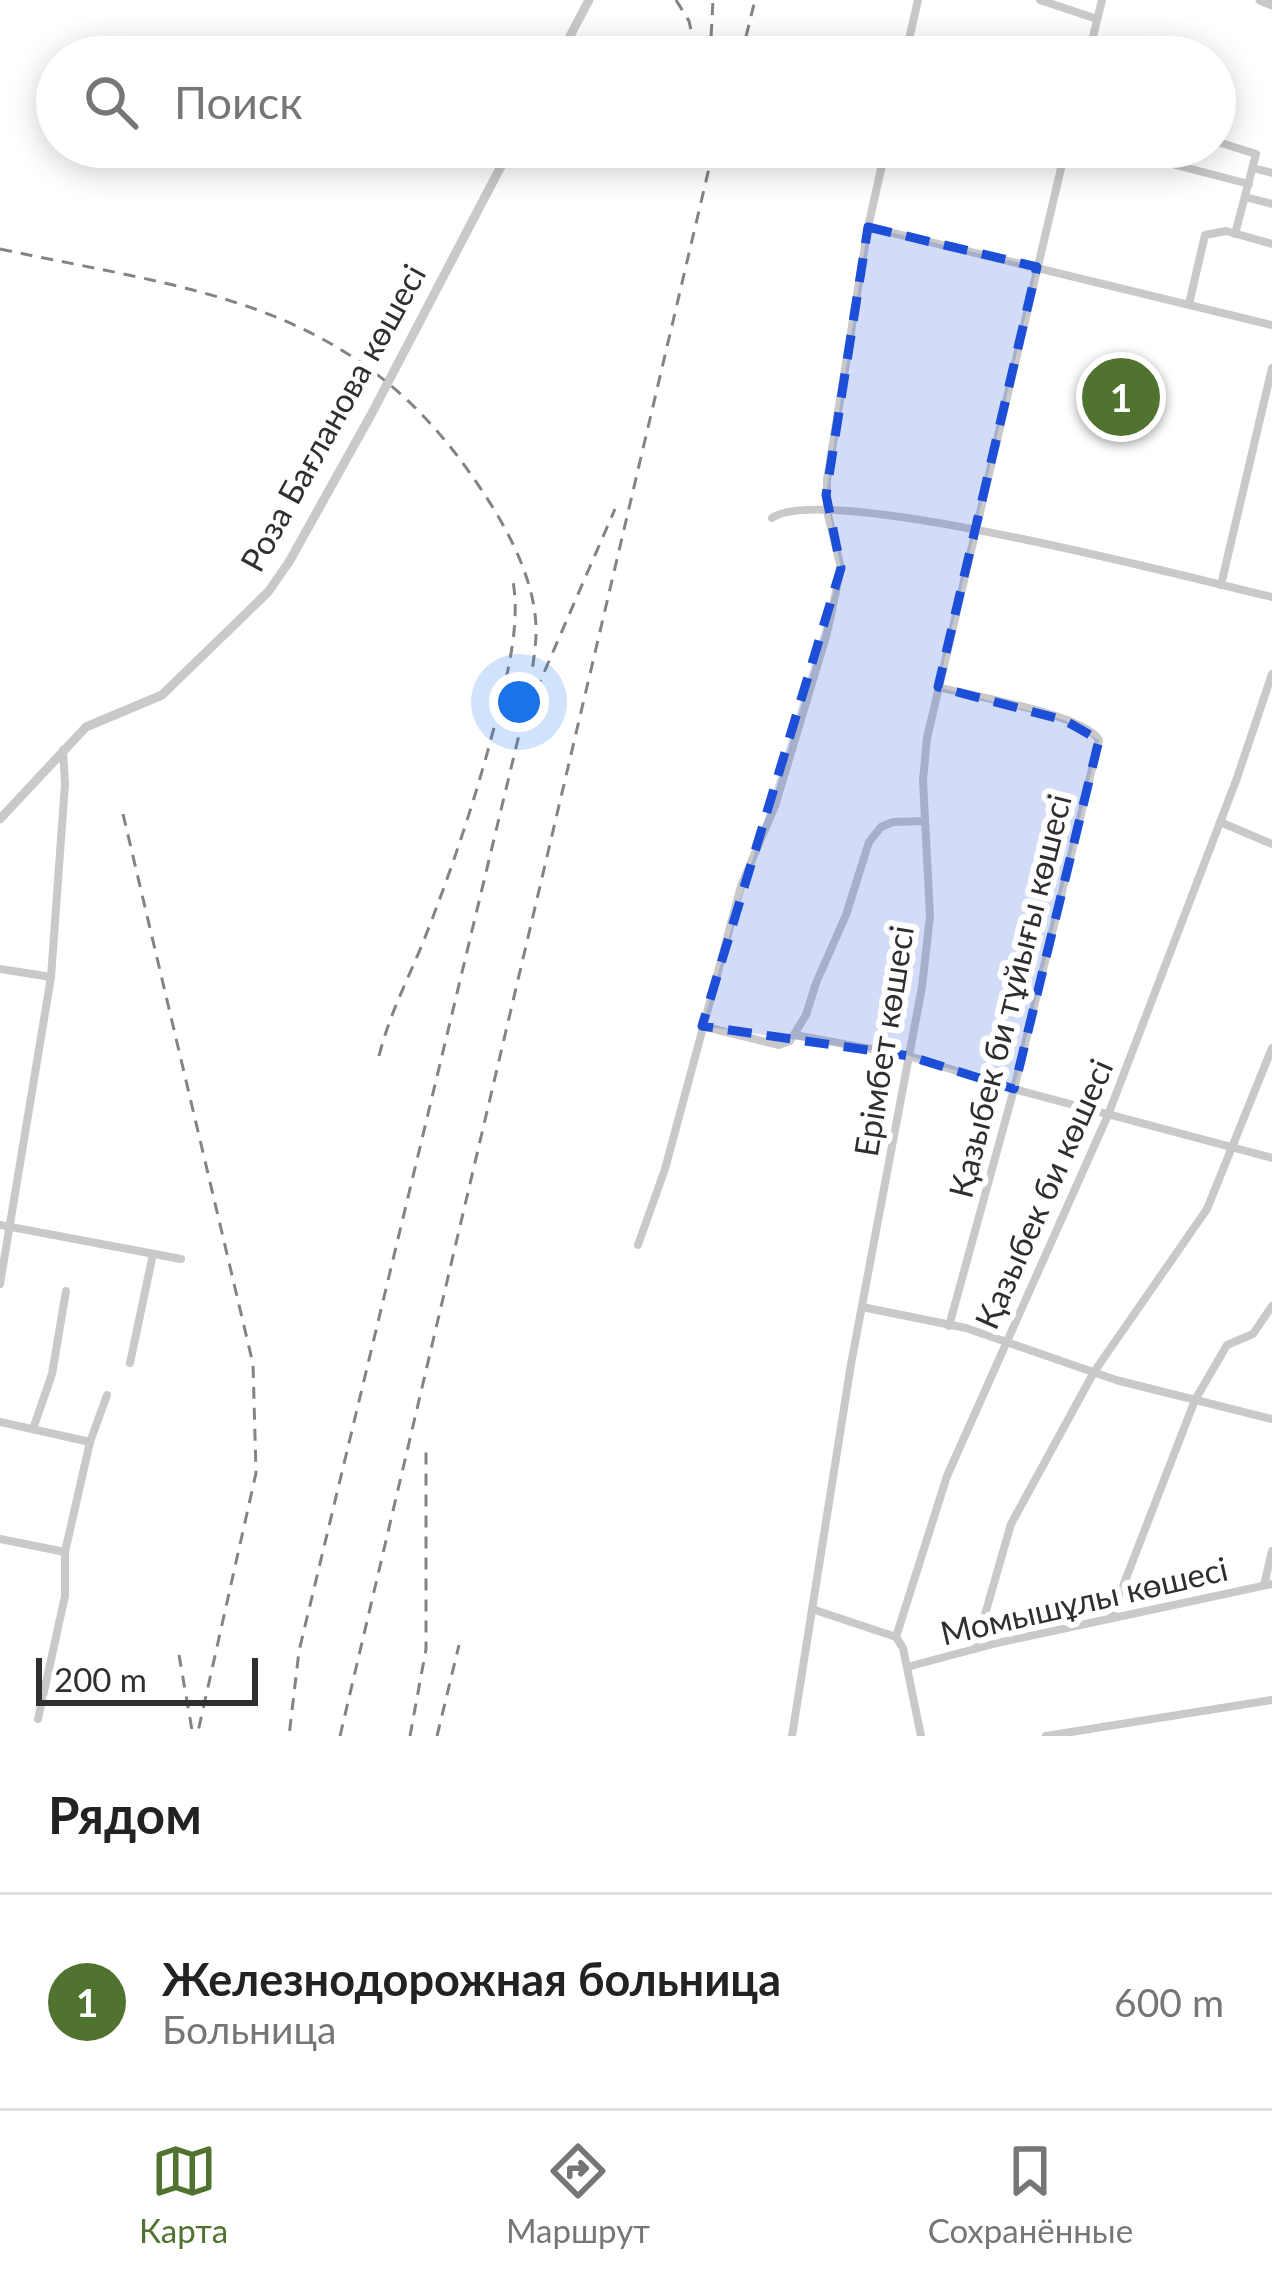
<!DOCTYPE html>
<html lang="ru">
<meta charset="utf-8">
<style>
body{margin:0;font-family:Lato,sans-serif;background:#f6f6f6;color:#222}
.scale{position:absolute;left:36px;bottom:30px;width:222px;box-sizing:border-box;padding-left:12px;border:6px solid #2f2f2f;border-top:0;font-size:33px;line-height:42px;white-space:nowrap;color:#2f2f2f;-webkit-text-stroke:9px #fff;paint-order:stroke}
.you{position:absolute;left:519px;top:702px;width:42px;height:42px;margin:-30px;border:9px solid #fff;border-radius:50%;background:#1a73e8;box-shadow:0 0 0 18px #1a73e833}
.badge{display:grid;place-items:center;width:78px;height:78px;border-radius:50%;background:#517330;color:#fff;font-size:39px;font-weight:700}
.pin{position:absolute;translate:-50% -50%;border:6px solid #fff;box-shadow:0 3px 12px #0006}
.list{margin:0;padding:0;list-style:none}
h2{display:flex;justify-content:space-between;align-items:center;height:156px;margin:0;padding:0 48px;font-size:51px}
h2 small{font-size:39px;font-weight:400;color:#767676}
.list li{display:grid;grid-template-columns:78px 1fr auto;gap:36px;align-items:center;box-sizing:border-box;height:216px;padding:0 48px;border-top:3px solid #e0e0e0}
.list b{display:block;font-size:45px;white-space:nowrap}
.list p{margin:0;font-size:39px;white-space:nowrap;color:#767676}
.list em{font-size:39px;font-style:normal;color:#767676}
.icon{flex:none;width:66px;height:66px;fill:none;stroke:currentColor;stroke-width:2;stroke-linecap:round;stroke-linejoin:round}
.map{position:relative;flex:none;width:1272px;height:1736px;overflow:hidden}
.search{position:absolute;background:#fff;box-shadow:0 6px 30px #0003;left:36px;right:36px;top:36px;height:132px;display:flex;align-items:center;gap:30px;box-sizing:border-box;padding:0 42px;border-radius:66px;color:#767676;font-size:45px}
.sheet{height:372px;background:#fff}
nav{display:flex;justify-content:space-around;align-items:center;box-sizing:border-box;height:168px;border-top:3px solid #e0e0e0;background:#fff;font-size:33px;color:#767676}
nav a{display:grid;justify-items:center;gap:6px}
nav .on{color:#517330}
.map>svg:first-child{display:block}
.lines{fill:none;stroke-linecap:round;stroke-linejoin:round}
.minor{stroke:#c9c9c9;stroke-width:8}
.tertiary{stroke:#c9c9c9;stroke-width:9}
.rail{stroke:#848484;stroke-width:3;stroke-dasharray:12 9;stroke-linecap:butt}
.marked{fill:#1d4ed8;fill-opacity:0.2;stroke:#1d4ed8;stroke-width:9;stroke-dasharray:24 15;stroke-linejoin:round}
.labels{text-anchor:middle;stroke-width:12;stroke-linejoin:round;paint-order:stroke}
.street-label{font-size:33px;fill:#2f2f2f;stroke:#fff}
</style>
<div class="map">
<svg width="1272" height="1736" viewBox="0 0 1272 1736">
<rect width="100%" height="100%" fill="#fff"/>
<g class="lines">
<g class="minor">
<path d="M1040,0L1097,19"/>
<path d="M905,57L918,0"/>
<path d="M1088,57L1102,0"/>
<path d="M1215,141L1256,154L1235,234"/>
<path d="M1106,147L1249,184"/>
<path d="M1253,168L1272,173"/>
<path d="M1245,197L1272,204"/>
<path d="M868,227L1272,325"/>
<path d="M1189,304L1205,235L1226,231L1272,244"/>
<path d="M772,518C825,481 1193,579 1272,597"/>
<path d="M1221,585L1272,368"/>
<path d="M938,687C970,696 1084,714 1099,740L1014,1089L949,1326"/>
<path d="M1220,822L1272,844"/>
<path d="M0,969L51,977"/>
<path d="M702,1026L779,1045L790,1041L806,1015L816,983L846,915L869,842L881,827L893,822L925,821"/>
<path d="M795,1035L909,1056L1014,1089L1272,1158"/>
<path d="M0,1225L181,1259"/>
<path d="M638,1245L665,1169L741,886L775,806L827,633L841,568L827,511V480L868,227L886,147"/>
<path d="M0,1284L51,977L65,784L63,750"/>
<path d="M862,1307L966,1328L1116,1380L1272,1419"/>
<path d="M130,1363L153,1254"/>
<path d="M0,1422L90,1442"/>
<path d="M33,1429L52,1374L66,1291"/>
<path d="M0,1539L65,1552"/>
<path d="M1264,1585L1272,1551"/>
<path d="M812,1609L896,1637"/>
<path d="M1111,1617L1195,1400L1227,1345L1253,1334L1272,1306"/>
<path d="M975,1649L1011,1524L1094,1372L1207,1209L1272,1048"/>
<path d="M907,1667L997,1643L1272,1584"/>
<path d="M38,1719L65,1596V1552L90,1442L107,1395"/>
<path d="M792,1736L851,1364L922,987L930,916L923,780L927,738L1066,147"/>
<path d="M921,1736L903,1648L896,1637L947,1476L1108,1115L1237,778L1272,674"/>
<path d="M1046,1736L1272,1700"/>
</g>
<g class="tertiary">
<path d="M1260,0L1272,5"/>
<path d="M559,57L589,0"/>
<path d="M0,819L86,727L162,695L268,592L289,562L372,413L511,147"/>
</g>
<g class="rail">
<path d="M676,0L689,21L697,57"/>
<path d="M710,57L713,0"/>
<path d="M741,57L755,0"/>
<path d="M0,249C193,290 350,300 472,476C503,520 538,580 536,636C534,669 526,703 519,735L299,1651L289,1736"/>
<path d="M536,691L615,509"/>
<path d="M123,814L253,1364L256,1473L197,1736"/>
<path d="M379,1056C389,1016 406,983 422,945C453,867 479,789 499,708C509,668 520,622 513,581"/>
<path d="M179,1655L192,1730"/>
<path d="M340,1736L714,147"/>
<path d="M410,1736L426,1649V1449"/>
<path d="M437,1736L459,1645"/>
</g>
</g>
<path class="marked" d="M868,227L1037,267L938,687L1064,720L1099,740L1014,1089L909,1056L702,1026L841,568L826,495Z"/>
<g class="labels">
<g class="street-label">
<text transform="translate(333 418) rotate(-61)" y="12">Роза Бағланова көшесі</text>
<text transform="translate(1010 996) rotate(-76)" y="12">Қазыбек би тұйығы көшесі</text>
<text transform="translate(884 1041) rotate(-81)" y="12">Ерімбет көшесі</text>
<text transform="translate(1044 1194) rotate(-66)" y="12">Қазыбек би көшесі</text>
<text transform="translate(1084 1601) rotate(-13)" y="12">Момышұлы көшесі</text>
</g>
</g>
</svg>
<div class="scale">200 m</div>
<div class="you"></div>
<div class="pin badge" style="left:1121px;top:397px">1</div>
<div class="search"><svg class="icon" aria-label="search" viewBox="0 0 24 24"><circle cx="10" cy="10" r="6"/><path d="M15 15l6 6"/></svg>Поиск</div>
</div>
<section class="sheet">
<h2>Рядом<small></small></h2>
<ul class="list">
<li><span class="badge">1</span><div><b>Железнодорожная больница</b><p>Больница</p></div><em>600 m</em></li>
</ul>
</section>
<nav>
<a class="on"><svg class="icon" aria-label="map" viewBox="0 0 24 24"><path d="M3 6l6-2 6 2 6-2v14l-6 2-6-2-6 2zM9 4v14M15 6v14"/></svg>Карта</a>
<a><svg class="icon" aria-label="directions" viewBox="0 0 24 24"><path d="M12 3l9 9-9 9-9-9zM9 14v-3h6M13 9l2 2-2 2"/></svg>Маршрут</a>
<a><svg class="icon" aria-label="saved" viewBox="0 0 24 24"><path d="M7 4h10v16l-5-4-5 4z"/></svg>Сохранённые</a>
</nav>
